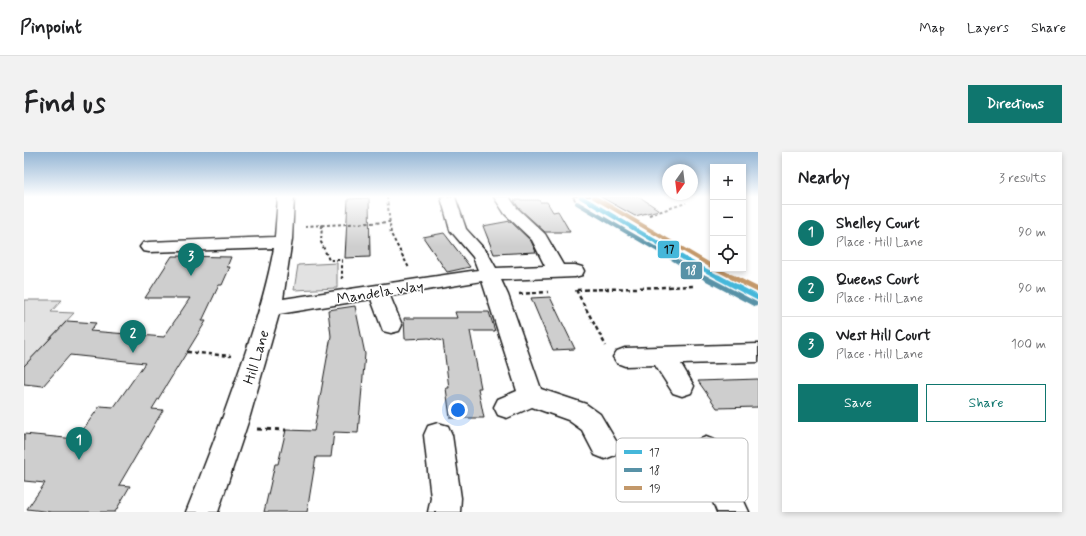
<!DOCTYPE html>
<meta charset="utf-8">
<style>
body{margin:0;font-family:Mynerve,sans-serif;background:#f2f2f2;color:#202124}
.controls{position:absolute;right:12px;top:12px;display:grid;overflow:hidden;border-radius:0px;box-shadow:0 2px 6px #0003}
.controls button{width:36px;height:36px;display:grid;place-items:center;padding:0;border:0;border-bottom:1px solid #e0e0e0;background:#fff;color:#202124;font:20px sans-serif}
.compass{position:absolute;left:638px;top:12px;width:36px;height:36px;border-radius:50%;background:#fff;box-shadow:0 2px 6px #0003;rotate:194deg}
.you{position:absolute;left:434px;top:258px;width:14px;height:14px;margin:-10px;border:3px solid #fff;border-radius:50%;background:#1a73e8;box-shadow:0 0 0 6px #1a73e833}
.badge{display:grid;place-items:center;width:26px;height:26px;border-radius:50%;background:#0f766e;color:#fff;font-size:13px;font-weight:700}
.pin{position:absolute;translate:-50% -33px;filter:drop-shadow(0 1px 2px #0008)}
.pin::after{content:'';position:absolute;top:21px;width:14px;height:12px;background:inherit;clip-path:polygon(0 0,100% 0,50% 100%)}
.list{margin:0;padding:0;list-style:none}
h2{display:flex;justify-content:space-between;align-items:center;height:52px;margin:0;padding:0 16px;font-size:17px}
h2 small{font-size:13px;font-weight:400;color:#757577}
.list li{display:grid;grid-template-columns:26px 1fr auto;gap:12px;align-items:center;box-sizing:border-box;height:56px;padding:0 16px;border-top:1px solid #e0e0e0}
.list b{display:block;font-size:15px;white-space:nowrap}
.list p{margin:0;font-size:13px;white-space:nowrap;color:#757577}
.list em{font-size:13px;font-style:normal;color:#757577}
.actions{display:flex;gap:8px;padding:12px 16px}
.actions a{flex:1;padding:9px 0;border:1px solid #0f766e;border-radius:0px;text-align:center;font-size:14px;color:#0f766e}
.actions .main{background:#0f766e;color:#fff}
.icon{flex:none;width:22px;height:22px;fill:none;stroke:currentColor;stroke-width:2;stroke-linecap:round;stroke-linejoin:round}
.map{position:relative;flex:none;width:734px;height:360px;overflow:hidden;border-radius:0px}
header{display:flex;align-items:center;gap:24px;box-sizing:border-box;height:56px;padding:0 20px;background:#fff;border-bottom:1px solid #e0e0e0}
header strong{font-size:19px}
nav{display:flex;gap:22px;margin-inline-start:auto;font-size:14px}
.intro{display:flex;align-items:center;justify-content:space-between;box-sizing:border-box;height:96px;padding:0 24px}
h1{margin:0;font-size:28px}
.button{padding:10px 18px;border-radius:0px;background:#0f766e;color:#fff;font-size:14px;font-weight:700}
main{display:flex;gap:24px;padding:0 24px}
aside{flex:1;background:#fff;border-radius:0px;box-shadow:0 2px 6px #0003}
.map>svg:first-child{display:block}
.green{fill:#e2e2e2;stroke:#7f7f7f}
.building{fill:#cecece;stroke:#1c1c1c}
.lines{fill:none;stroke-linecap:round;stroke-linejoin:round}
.minor-casing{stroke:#1c1c1c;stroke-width:3}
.major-casing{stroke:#1c1c1c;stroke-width:3}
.path-far2{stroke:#1c1c1c;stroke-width:2;stroke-dasharray:3 2.5;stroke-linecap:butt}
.path-far1{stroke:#1c1c1c;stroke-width:2.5;stroke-dasharray:4 3;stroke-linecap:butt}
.path{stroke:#1c1c1c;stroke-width:3;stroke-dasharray:5 4;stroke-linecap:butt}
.minor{fill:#fff;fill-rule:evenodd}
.major{fill:#fff;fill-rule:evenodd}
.bus-1-far1-casing{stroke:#fff;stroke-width:6}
.bus-1-casing{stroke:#fff;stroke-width:8}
.bus-2-far1-casing{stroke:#fff;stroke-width:6}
.bus-2-casing{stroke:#fff;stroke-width:8}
.bus-3-far1-casing{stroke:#fff;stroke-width:6}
.bus-3-casing{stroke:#fff;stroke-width:8}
.bus-1-far1{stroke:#45b7da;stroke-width:4}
.bus-1{stroke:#45b7da;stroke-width:5}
.bus-2-far1{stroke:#5892a7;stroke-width:4}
.bus-2{stroke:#5892a7;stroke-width:5}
.bus-3-far1{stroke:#c3986a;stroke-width:4}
.bus-3{stroke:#c3986a;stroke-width:5}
.labels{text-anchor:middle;stroke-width:3;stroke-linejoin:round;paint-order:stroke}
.street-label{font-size:15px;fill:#1c1c1c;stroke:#fff}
.key{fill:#fff;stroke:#bbb;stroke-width:1}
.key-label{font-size:11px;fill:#1c1c1c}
.line-badge{stroke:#fff;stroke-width:1.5}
.badge-label{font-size:11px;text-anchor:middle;font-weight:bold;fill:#fff}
.pale-badge-label{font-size:11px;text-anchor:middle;font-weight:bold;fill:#111}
</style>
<header>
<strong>Pinpoint</strong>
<nav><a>Map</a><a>Layers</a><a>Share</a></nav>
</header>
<div class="intro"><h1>Find us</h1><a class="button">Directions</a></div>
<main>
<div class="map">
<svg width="734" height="360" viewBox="0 0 734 360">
<rect width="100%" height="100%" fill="#fff"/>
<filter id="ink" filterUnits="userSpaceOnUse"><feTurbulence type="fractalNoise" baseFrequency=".025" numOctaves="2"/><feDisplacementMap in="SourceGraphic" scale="8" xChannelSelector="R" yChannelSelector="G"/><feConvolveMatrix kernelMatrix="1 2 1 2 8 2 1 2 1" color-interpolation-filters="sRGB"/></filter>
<g filter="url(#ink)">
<g class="green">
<path d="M313,111V136L270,138L274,113Z"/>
<path d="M0,148H38L27,160L50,161L0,214Z"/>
</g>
<g class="building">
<path d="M577,45H616L635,58L611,64Z"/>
<path d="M345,46L346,105L321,106L324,47Z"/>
<path d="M490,48H515L516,50H523L529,60L534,59L546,80H521L494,55Z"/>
<path d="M486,69L507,89L512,100L470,102L459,74Z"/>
<path d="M420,81L437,103L446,115L423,120L399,85Z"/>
<path d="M148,104L207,105L203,115H206L198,133H195L178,169H182L128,257L139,258L95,333L106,334L91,360H28L3,357L21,331L0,329V282L52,287L76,254L90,255L121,211L46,203L19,234L0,232V214L43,169L72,171L66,179L140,185L166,146H121Z"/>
<path d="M526,145L537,168L551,197L529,198L507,146Z"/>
<path d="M331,154L341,202L334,281L310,280L307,305H292L283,360H240L251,312H254L262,278L290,279L307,184L304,158Z"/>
<path d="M431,160H465L471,179H446L457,236H454L460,266H426L422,236H425L419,189L405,186L381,187L380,166H433Z"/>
<path d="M734,227V255L693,256L674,229Z"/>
</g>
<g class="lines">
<g class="minor-casing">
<g id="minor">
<path d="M254,45H270L268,87L259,147L454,118L449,105L426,78L417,45H431L442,77L463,100L472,116L521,114L508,88L481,62L470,45H485L493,56L521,82L539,113H551L558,115L560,119L558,123L551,125L477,128L484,143L517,237L562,252L576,262L595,294L591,303L581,307L571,303L558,278L544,268L508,255L483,266L474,263L470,255L474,247L493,239L458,129L366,144L378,173L375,179L367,181L359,179L347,147L255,162L225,267L194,360H162C180,316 197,271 213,225C228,183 242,140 250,96L125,100L119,99L116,95L119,91L125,90L251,85Z"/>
<path d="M734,192V210L657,212L670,234L667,241L658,244L649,241L631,213L601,214L593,211L589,205L593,199L601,196Z"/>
<path d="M414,271L424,274L428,283L437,346L436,360H404L407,346L400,283L404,274Z"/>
<path d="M682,285L692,289L725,360H693L668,298L672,289Z"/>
</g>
</g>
<g class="major-casing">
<path id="major" d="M550,45H567L689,115V117H693L734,138V153L704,139L660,114L552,48Z"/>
</g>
<g class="path-far2">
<path d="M363,45L367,82L385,116"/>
<path d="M625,63L662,51"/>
<path d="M298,73L297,90L305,108H318V126"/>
<path d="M281,74L366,70"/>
</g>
<g class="path-far1">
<path d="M318,125V127"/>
<path d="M552,138L582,194"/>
<path d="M553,138L670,134"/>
<path d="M495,142L524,140"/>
<path d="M163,200L207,204"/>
</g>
<path class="path" d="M233,277L262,278"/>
<use href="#minor" class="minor"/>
<use href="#major" class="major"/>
<g class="bus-1-far1-casing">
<path id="bus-1-far1" d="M557,45L666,110L696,126"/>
</g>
<g class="bus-1-casing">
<path id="bus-1" d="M694,125L734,146"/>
</g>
<g class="bus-2-far1-casing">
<path id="bus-2-far1" d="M553,51L682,126"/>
</g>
<g class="bus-2-casing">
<path id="bus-2" d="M680,125L731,152"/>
</g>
<g class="bus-3-far1-casing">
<g id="bus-3-far1">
<path d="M570,45L689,115"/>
<path d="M693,117L710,126"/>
</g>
</g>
<g class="bus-3-casing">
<path id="bus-3" d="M708,125L734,138"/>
</g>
<use href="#bus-1-far1" class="bus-1-far1"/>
<use href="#bus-1" class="bus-1"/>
<use href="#bus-2-far1" class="bus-2-far1"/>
<use href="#bus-2" class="bus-2"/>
<use href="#bus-3-far1" class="bus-3-far1"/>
<use href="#bus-3" class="bus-3"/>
</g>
</g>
<linearGradient id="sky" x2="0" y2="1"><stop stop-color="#95b6d5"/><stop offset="0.47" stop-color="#fff"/><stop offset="1" stop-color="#fff" stop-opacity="0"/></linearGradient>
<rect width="734" height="95" fill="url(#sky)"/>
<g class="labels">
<g class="street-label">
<text transform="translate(356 140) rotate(-9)" y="5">Mandela Way</text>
<text transform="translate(232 205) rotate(-73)" y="5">Hill Lane</text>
</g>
</g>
<rect x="592" y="286" width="132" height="64" rx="6" class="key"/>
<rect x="600" y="298" width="18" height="4" fill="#45b7da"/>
<rect x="600" y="316" width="18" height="4" fill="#5892a7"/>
<rect x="600" y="334" width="18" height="4" fill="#c3986a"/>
<g class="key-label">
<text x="625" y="304">17</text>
<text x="625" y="322">18</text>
<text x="625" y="340">19</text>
</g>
<g class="line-badge">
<rect x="633" y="88" width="23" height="19" rx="4" fill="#45b7da"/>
<rect x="656" y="109" width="23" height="19" rx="4" fill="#5892a7"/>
</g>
<g class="badge-label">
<text x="667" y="122">18</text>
</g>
<g class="pale-badge-label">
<text x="645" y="101">17</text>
</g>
</svg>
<div class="controls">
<button>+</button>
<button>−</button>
<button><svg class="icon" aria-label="locate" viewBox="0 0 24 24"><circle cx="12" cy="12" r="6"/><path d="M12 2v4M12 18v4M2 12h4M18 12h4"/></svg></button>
</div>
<svg class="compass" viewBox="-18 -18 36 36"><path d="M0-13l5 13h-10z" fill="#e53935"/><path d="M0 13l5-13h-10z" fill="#757577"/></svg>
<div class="you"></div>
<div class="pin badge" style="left:55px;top:308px">1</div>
<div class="pin badge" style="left:109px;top:201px">2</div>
<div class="pin badge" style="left:167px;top:124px">3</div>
</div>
<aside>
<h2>Nearby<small>3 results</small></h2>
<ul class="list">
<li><span class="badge">1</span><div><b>Shelley Court</b><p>Place · Hill Lane</p></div><em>90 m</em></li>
<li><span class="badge">2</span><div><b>Queens Court</b><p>Place · Hill Lane</p></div><em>90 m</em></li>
<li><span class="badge">3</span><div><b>West Hill Court</b><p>Place · Hill Lane</p></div><em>100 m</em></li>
</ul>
<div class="actions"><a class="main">Save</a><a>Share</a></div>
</aside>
</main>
